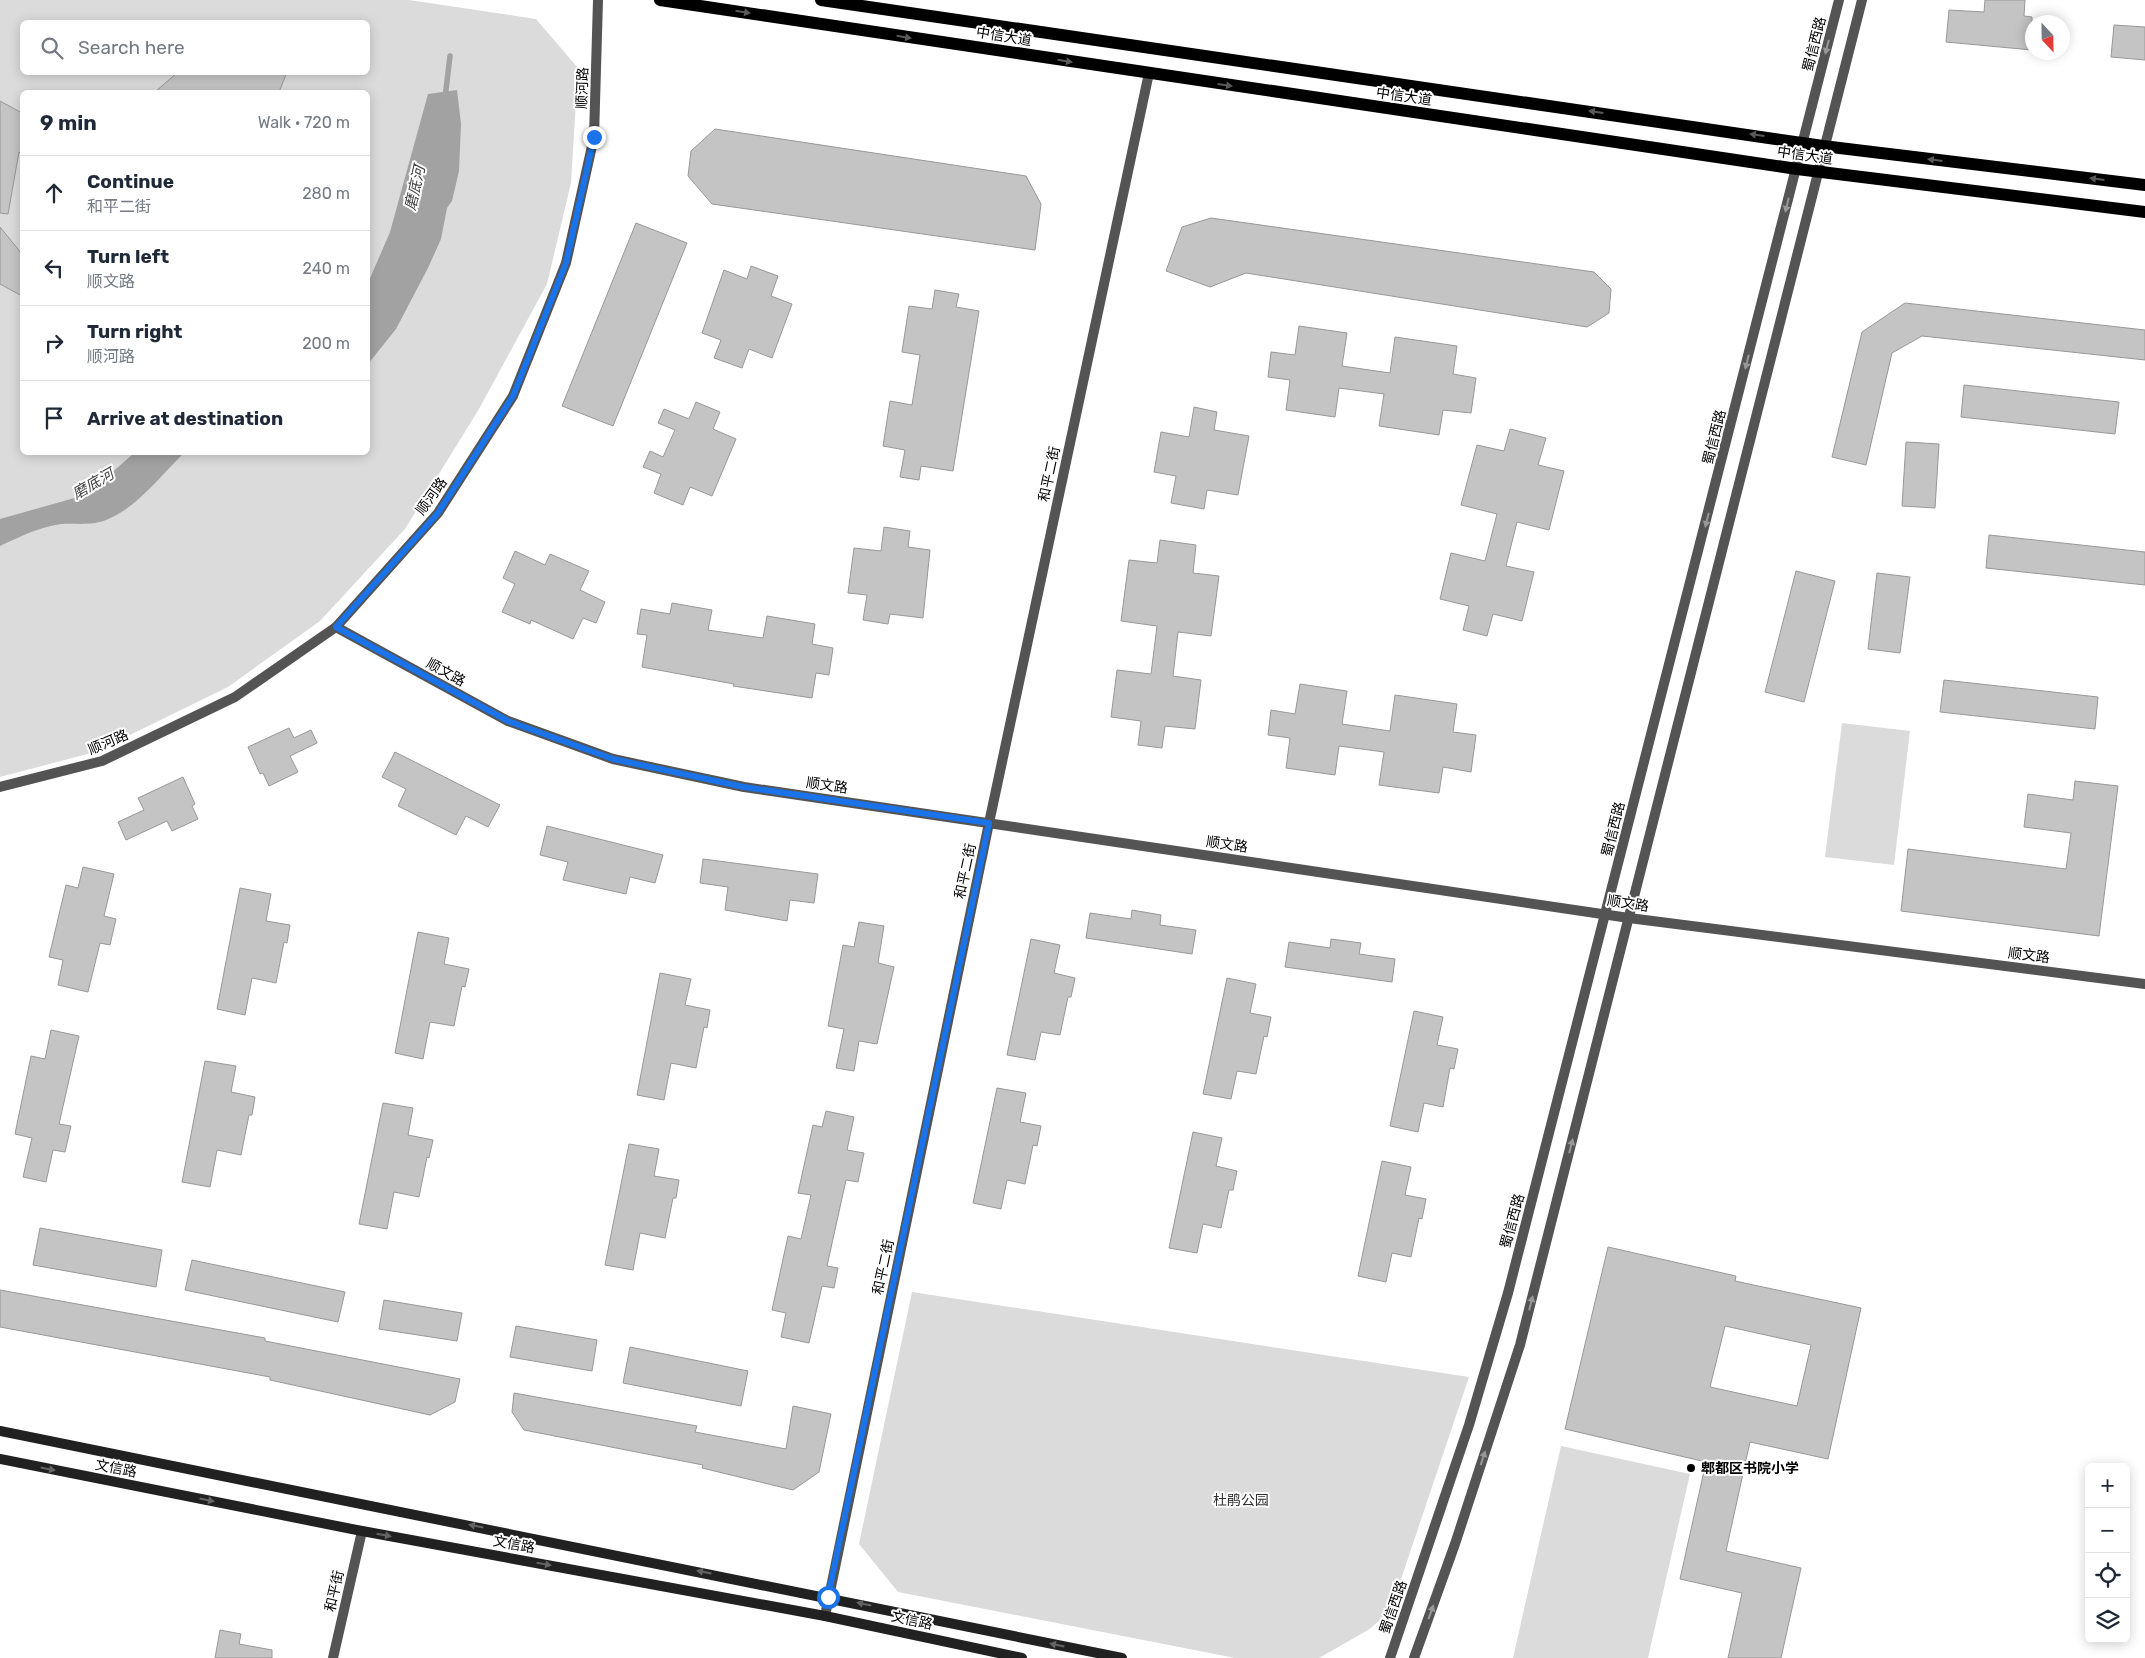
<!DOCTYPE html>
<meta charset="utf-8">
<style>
body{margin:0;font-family:Rubik,"Noto Sans SC",sans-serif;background:#f2f2f3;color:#1f2937}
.controls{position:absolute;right:15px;bottom:15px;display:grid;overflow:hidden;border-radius:8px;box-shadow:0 2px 12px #0003}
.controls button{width:45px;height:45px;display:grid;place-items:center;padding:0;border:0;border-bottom:1px solid #e0e1e3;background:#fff;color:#1f2937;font:25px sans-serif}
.compass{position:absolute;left:2025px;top:15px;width:45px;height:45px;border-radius:50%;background:#fff;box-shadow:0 2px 12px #0003;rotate:158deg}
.stop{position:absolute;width:15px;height:15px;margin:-11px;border:4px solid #1a73e8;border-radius:50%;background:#fff}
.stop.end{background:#1a73e8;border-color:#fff;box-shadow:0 1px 5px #0008}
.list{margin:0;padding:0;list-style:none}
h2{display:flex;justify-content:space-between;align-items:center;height:65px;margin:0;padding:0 20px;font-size:21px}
h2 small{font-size:16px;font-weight:400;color:#747a83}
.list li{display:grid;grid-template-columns:32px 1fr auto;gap:15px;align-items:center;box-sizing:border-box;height:75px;padding:0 20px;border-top:1px solid #e0e1e3}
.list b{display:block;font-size:19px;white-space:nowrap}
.list p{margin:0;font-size:16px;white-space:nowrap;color:#747a83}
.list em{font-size:16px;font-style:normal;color:#747a83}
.icon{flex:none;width:28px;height:28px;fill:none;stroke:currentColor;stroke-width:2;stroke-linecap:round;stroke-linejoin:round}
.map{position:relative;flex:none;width:2145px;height:1658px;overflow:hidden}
.search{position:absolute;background:#fff;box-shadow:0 2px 12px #0003;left:20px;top:20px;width:350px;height:55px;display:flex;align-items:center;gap:12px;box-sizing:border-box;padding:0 18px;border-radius:8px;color:#747a83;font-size:19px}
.panel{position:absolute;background:#fff;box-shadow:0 2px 12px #0003;left:20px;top:90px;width:350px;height:365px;border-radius:8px}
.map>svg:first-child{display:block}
.green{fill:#dbdbdb;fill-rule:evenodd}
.water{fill:#a2a2a2}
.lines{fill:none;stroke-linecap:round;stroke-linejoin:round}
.stream{stroke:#a2a2a2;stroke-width:5.5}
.building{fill:#c4c4c4;stroke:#989898;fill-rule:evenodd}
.minor{stroke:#545454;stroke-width:10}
.tertiary{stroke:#545454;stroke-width:10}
.secondary{stroke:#212121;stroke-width:10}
.primary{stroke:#000;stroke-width:12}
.oneway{fill:#595959}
.oneway2{fill:#989898}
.oneway3{fill:#646464}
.route{stroke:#1a73e8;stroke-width:6}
.poi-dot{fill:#000;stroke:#fff;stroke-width:2}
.labels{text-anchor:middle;stroke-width:4;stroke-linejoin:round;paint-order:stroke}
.street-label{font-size:14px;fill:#000;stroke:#fff}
.poi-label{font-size:14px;font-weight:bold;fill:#000;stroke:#fff;text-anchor:start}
.park-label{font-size:14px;fill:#323232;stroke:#fff}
.water-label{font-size:15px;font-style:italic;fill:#434343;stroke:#fff}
</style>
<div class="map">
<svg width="2145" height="1658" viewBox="0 0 2145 1658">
<rect width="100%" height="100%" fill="#fff"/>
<g class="green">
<path d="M0,0H409L536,19L578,68L571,183L547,284L479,409L405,529L320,621L228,687L95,752L0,777ZM22,22H368V72H22ZM22,92H368V452H22Z"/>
<path d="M1842,723L1910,731L1894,865L1825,857Z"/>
<path d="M912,1292L1469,1377L1390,1612L1368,1630L1319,1658H1235L898,1592L859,1544Z"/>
<path d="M1561,1446L1690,1474L1648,1658H1513Z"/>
</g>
<g class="water">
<path d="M457,90L461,124L459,171L452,201L447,208L441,239L428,268L396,329L368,364V283L390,232L428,94Z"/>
<path d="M134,453H184C160,476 137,508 106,520C90,526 77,523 61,524C39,527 19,537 0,546V519L78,497L107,477Z"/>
</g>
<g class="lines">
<path class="stream" d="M445,98L450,56"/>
</g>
<g class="building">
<path d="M1985,0H2025L2024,16L2032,17V50L1946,42L1949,10L1984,12Z"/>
<path d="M2114,25L2145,27V60L2111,57Z"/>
<path d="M178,72H287L279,92H155Z"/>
<path d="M0,101L22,113V154L19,152L8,214L0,213Z"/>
<path d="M715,129L1026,176L1041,204L1035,250L712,204L688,176L691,151Z"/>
<path d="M1211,218L1594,272L1611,289L1609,313L1587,327L1246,273L1210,287L1166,271L1182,227Z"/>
<path d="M636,223L687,243L613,426L562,406Z"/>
<path d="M0,227L22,254V296L0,284Z"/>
<path d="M751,266L778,276L771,296L792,304L772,358L749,349L742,368L714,358L721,340L702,333L724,270L747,279Z"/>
<path d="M935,290L959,294L956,307L979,311L953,471L921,466L919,480L900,477L905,450L883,446L890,401L912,405L920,355L902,352L909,306L932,309Z"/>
<path d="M1905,303L2145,330V360L1922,336L1892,353L1866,465L1832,457L1862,332Z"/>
<path d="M1299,326L1347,333L1342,366L1390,373L1395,337L1457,346L1453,374L1476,378L1471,413L1443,410L1439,435L1379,426L1384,394L1339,388L1335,417L1286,410L1290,380L1268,377L1271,352L1295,355Z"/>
<path d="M1964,385L2119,402L2115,434L1961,417Z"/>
<path d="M696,402L720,412L713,429L736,439L712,496L690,487L683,505L654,493L661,474L643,467L650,451L663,457L675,430L658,423L664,409L689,419Z"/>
<path d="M1194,407L1217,412L1214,430L1249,436L1238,495L1207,490L1204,509L1171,503L1176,476L1154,472L1161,432L1189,437Z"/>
<path d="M1510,429L1546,438L1538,465L1564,471L1549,530L1517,522L1506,566L1534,572L1522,621L1493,614L1487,636L1463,630L1469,606L1440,599L1451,553L1485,561L1497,514L1461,505L1477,445L1504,451Z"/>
<path d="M1906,442L1939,444L1935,508L1902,506Z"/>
<path d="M884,527L910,531L908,547L930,550L923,618L890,614L888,624L863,620L867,595L848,593L854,548L881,551Z"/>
<path d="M1989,535L2145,552V585L1986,568Z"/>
<path d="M1160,540L1196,545L1193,573L1219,576L1211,636L1178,632L1173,676L1201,680L1195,729L1165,726L1162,748L1138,745L1141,721L1111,717L1117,670L1151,674L1157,626L1121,621L1129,560L1157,563Z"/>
<path d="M515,551L545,565L550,554L589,571L580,590L605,602L596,623L583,618L573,639L531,620L530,624L502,612L515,584L503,578Z"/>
<path d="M1796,571L1835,581L1804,702L1765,692Z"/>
<path d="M1877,573L1910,577L1900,653L1868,649Z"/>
<path d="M672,603L712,610L708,630L763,638L767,616L815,624L812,644L833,648L829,675L816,673L812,698L733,686L734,684L642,667L647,635L637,634L641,609L670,614Z"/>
<path d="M1944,680L2098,697L2095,729L1940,712Z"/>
<path d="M1300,684L1347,691L1342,724L1390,731L1395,695L1457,704L1453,732L1476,735L1471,772L1443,767L1439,793L1379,785L1384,752L1339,746L1335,775L1286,768L1290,738L1268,735L1271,710L1295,714Z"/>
<path d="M289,728L294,738L311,730L317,743L290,756L298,772L269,786L263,773L260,774L248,747Z"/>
<path d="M395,752L500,805L488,827L466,816L456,835L398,806L406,789L382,777Z"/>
<path d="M183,777L195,804L192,806L198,819L172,831L167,821L126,840L118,822L144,810L138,798Z"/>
<path d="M2075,781L2118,786L2099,936L1901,911L1908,849L2066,869L2071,833L2024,827L2028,794L2073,800Z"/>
<path d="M547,826L663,855L655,883L630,877L626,894L563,880L568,862L540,855Z"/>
<path d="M703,859L818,874L814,903L790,900L787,921L725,910L728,887L700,883Z"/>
<path d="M83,867L114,874L104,916L116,919L110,945L100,943L88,992L58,985L63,960L49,957L66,885L78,888Z"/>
<path d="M240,888L271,894L266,921L290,925L287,943L284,942L276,983L252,978L245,1015L217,1009Z"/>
<path d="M1132,910L1161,915L1160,925L1196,930L1192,954L1086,938L1090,913L1131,919Z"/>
<path d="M859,922L884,926L878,963L894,967L877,1044L859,1041L854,1071L836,1068L844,1029L828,1026L843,945L854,947Z"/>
<path d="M418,932L449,938L444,964L469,969L465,987L462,986L454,1026L430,1022L423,1059L395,1053Z"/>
<path d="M1031,939L1060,945L1054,973L1075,978L1071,997H1068L1060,1035L1041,1032L1035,1060L1007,1055Z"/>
<path d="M1331,939L1361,943L1359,954L1395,959L1392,982L1285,967L1289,942L1330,948Z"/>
<path d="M660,973L691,979L685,1005L710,1010L707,1028L704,1027L696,1068L671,1063L664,1100L637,1095Z"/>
<path d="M1227,978L1256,984L1250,1013L1271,1017L1267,1037L1264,1036L1256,1074L1237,1071L1231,1099L1203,1094Z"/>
<path d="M1414,1011L1443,1017L1437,1045L1458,1049L1454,1069L1450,1068L1443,1107L1424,1103L1418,1132L1390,1126Z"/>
<path d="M51,1030L79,1036L59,1124L71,1126L65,1152L53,1150L46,1182L23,1177L32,1138L15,1134L31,1056L45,1059Z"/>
<path d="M205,1061L236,1066L231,1092L255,1097L252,1115H249L241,1155L217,1150L210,1187L182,1182Z"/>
<path d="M997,1088L1026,1093L1020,1122L1041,1126L1037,1146L1033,1145L1025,1184L1007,1180L1001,1209L973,1203Z"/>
<path d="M383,1103L413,1108L408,1135L433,1140L429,1158L427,1157L419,1197L394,1192L387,1229L359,1224Z"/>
<path d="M826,1111L854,1117L847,1150L864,1153L858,1182L846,1180L827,1266L838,1268L834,1288L822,1286L809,1343L781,1337L786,1313L772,1310L788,1236L801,1239L811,1195L798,1193L813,1125L822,1127Z"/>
<path d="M1193,1132L1222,1138L1216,1166L1237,1171L1233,1190H1229L1221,1228L1203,1224L1197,1253L1169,1248Z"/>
<path d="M629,1144L659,1149L654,1176L679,1180L676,1198H673L665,1238L640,1233L633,1270L605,1265Z"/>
<path d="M1382,1161L1411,1167L1405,1195L1426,1199L1422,1219L1419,1218L1411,1257L1392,1253L1386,1282L1358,1276Z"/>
<path d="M40,1228L162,1250L156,1287L33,1265Z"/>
<path d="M1608,1247L1736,1276L1735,1281L1861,1308L1828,1459L1750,1442L1726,1551L1801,1568L1781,1658H1728L1742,1593L1680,1579L1706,1462L1565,1429ZM1725,1326L1811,1345L1797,1406L1710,1387Z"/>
<path d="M192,1260L345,1292L338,1322L185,1290Z"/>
<path d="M0,1290L265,1338V1341L460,1379L455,1402L430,1415L270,1380V1377L0,1327Z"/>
<path d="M384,1300L462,1313L457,1341L379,1329Z"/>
<path d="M516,1326L597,1340L592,1371L510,1357Z"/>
<path d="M630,1347L748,1371L741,1406L623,1383Z"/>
<path d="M514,1393L697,1426L695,1432L786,1449L793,1406L831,1414L819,1472L793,1490L702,1468L703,1465L524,1430L512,1412Z"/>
<path d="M220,1630L241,1634L239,1644L272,1650V1658H215Z"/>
</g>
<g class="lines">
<g class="minor">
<path d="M336,627L508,721L613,759L744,787L1629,918L2145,984"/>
<path d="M825,1616L989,823L1149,73"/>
<path d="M333,1658L362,1531"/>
</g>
<g class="tertiary">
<path d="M0,787L102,761L235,697L336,627L438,513L513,396L566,263L594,137L598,0"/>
<path d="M1390,1658L1469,1425L1508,1293L1839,0"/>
<path d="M1414,1658L1455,1544L1520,1345L1862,0"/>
</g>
<g class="secondary">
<path d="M0,1431L1122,1658"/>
<path d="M0,1459L362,1531L825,1616L1022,1658"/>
</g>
<g class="primary">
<path d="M660,0L1797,169L2145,212"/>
<path d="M821,0L1823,146L2145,185"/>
</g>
</g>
<defs><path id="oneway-solid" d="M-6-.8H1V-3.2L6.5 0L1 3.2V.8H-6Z" transform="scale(1.25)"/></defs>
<g class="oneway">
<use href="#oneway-solid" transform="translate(743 12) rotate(9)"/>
<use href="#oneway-solid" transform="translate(904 37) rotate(9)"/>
<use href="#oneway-solid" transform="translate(1065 61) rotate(9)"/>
<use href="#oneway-solid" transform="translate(1225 85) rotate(8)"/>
<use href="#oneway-solid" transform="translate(1596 112) rotate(-172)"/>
<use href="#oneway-solid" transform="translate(1757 135) rotate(-172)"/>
<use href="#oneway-solid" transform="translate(1935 160) rotate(-173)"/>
<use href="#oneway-solid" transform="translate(2097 179) rotate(-173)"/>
</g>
<g class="oneway2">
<use href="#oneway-solid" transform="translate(1827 47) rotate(104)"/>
<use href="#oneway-solid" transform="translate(1787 205) rotate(104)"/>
<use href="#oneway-solid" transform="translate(1747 362) rotate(104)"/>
<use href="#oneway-solid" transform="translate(1707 520) rotate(104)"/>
<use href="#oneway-solid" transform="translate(1571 1146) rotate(-76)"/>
<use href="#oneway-solid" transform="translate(1531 1303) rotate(-76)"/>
<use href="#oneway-solid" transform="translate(1483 1458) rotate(-72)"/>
<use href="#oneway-solid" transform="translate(1431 1612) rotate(-70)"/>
</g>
<g class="oneway3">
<use href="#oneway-solid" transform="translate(48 1469) rotate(11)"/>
<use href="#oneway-solid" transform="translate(207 1500) rotate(11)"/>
<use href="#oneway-solid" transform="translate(476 1526) rotate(-169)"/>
<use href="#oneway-solid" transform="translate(384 1535) rotate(10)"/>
<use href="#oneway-solid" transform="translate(544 1564) rotate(10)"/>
<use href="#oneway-solid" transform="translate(704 1572) rotate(-169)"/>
<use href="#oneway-solid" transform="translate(864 1604) rotate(-168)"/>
<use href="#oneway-solid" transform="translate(1057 1645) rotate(-168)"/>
</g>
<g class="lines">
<path class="route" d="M594,137L566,263L513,396L438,513L336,627L508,721L613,759L744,787L989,823L828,1597"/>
</g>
<circle class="poi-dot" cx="1691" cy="1468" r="5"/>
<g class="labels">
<g class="street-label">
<text transform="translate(1004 36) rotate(9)" y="5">中信大道</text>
<text transform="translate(1814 44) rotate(-76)" y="5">蜀信西路</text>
<text transform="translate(582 88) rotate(-88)" y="5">顺河路</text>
<text transform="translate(1404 96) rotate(8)" y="5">中信大道</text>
<text transform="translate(1805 155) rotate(8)" y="5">中信大道</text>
<text transform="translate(1714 437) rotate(-76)" y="5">蜀信西路</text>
<text transform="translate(1049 474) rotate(-78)" y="5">和平二街</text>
<text transform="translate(431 496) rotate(-54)" y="5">顺河路</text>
<text transform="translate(446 672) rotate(29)" y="5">顺文路</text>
<text transform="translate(108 742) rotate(-23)" y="5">顺河路</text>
<text transform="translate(827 785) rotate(8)" y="5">顺文路</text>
<text transform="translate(1613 829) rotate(-76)" y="5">蜀信西路</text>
<text transform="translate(1227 844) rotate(8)" y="5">顺文路</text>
<text transform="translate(965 871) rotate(-78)" y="5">和平二街</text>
<text transform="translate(1628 903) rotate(9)" y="5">顺文路</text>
<text transform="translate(2029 955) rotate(7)" y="5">顺文路</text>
<text transform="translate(1512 1221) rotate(-75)" y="5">蜀信西路</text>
<text transform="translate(883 1267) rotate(-78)" y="5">和平二街</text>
<text transform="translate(116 1468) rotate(11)" y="5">文信路</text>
<text transform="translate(514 1544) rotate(10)" y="5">文信路</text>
<text transform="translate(334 1591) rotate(-77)" y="5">和平街</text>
<text transform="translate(1393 1607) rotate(-71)" y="5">蜀信西路</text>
<text transform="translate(912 1620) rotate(12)" y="5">文信路</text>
</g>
<g class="poi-label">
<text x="1701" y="1473">郫都区书院小学</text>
</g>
<g class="park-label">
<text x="1241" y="1505">杜鹃公园</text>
</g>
<g class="water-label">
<text transform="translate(415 188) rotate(-77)" y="5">磨底河</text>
<text transform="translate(93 484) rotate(-30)" y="5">磨底河</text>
</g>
</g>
</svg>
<div class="controls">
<button>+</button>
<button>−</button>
<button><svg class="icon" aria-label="locate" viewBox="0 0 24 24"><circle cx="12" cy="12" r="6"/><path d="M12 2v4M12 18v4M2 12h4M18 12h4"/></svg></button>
<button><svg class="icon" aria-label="layers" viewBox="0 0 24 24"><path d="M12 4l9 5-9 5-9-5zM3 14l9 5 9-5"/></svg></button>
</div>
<svg class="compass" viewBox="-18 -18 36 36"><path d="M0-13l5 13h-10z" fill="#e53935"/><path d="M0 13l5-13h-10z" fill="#747a83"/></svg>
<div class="stop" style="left:828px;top:1597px"></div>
<div class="stop end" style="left:594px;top:137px"></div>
<div class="search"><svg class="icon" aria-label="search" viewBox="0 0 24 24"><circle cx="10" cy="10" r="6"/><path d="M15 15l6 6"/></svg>Search here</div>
<section class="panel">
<h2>9 min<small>Walk · 720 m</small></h2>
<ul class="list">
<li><svg class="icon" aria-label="ahead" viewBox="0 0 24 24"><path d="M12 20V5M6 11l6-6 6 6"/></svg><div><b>Continue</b><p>和平二街</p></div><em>280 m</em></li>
<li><svg class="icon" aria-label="left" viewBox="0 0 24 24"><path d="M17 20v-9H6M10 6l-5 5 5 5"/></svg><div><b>Turn left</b><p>顺文路</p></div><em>240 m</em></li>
<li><svg class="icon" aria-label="right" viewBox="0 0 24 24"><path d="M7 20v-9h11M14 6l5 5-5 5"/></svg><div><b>Turn right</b><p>顺河路</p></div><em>200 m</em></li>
<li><svg class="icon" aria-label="arrive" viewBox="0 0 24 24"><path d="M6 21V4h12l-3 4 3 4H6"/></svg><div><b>Arrive at destination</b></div></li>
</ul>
</section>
</div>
